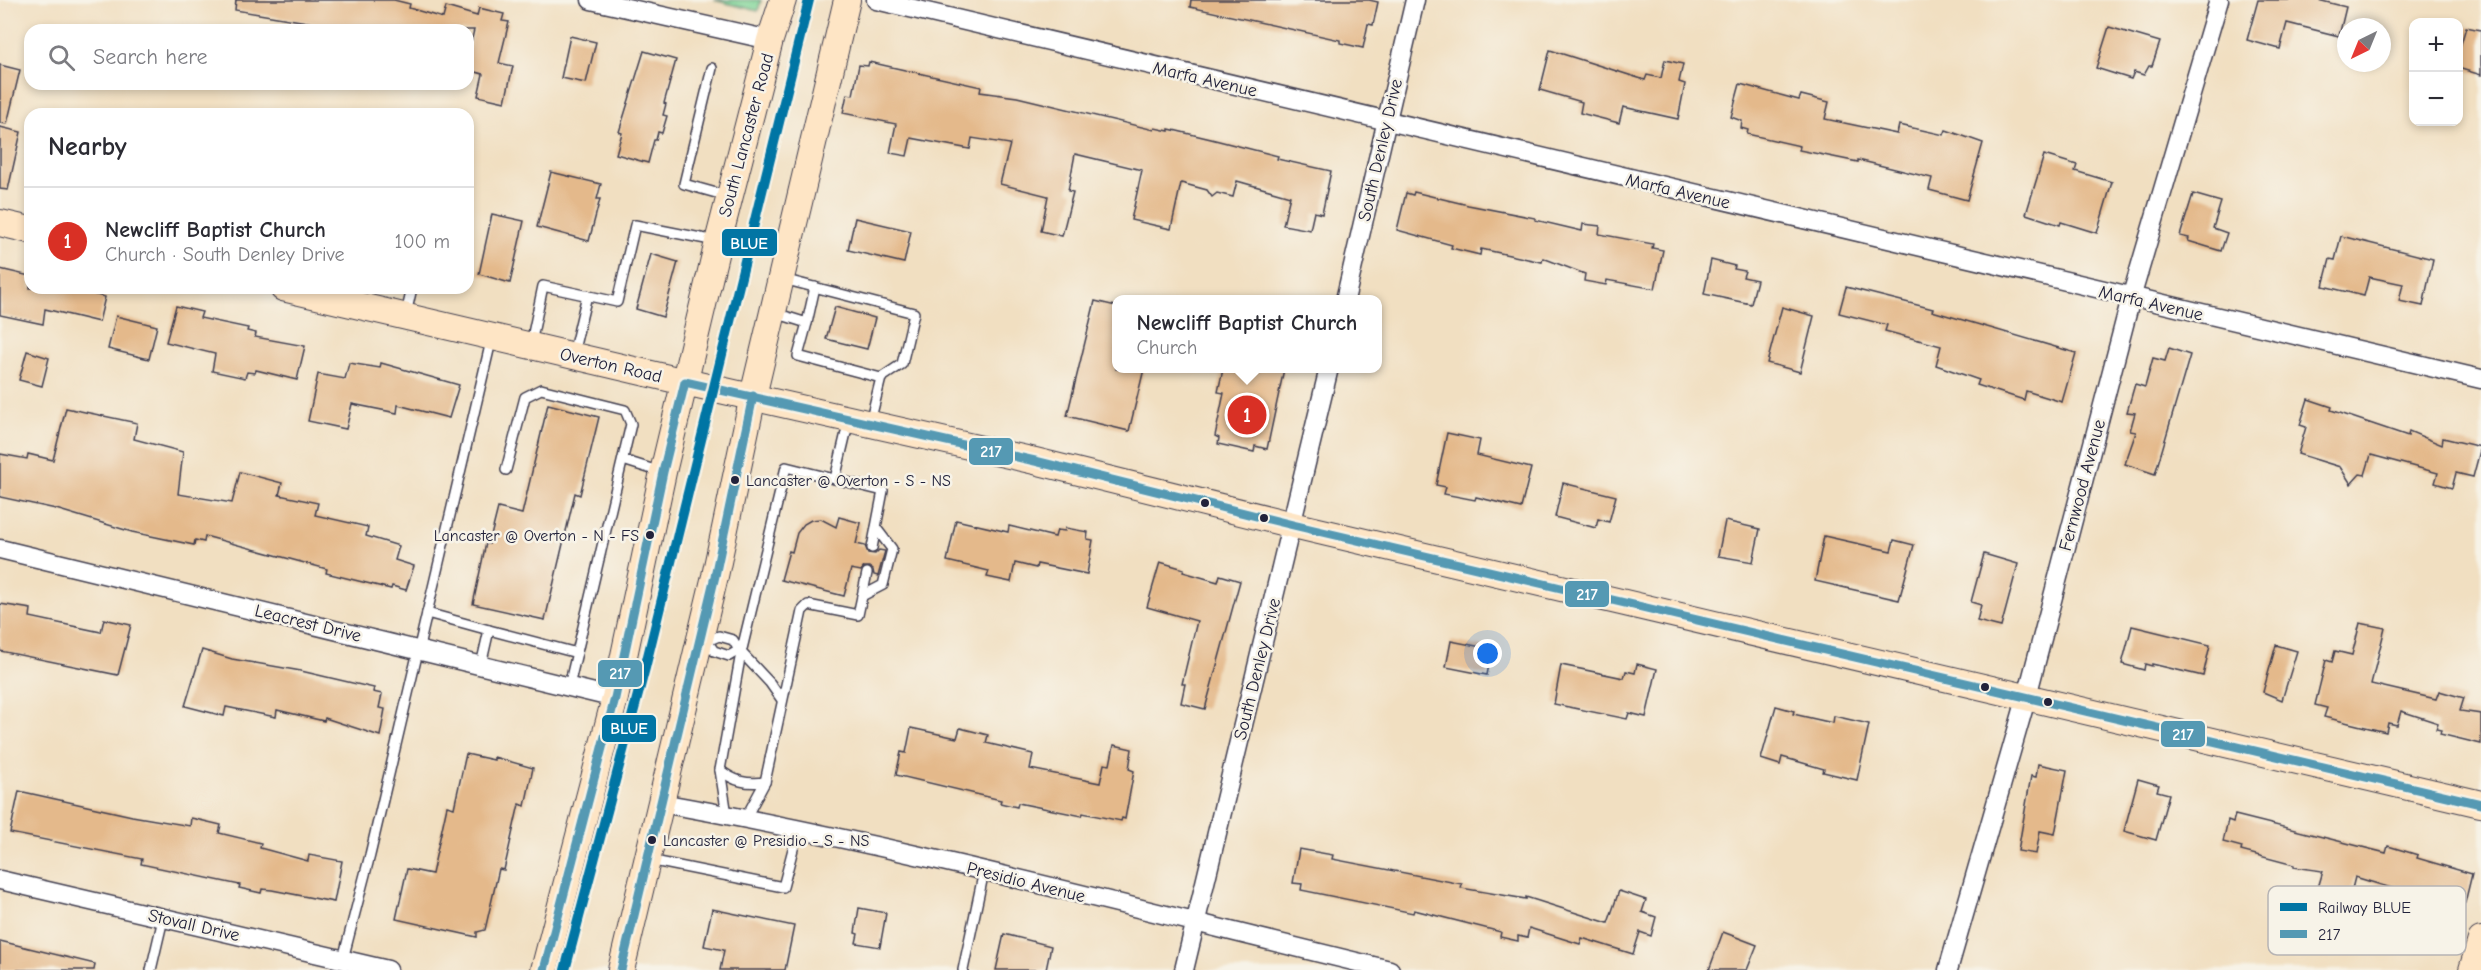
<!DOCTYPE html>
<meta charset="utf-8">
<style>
body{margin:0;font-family:"Comic Neue",sans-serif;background:#f7f7f7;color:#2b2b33}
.controls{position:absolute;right:18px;top:18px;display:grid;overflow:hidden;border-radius:12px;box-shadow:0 3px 9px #0003}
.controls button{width:54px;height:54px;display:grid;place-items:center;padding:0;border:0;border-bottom:2px solid #e1e1e2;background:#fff;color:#2b2b33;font:30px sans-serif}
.compass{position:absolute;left:2337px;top:18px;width:54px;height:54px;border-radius:50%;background:#fff;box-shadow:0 3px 9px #0003;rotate:223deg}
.you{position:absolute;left:1488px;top:654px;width:21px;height:21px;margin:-15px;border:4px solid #fff;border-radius:50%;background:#1a73e8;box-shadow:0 0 0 9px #1a73e833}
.badge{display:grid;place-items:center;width:39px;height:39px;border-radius:50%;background:#d93025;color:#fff;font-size:20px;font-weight:700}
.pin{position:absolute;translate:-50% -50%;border:3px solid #fff;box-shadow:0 2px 6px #0006}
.popup{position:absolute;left:1112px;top:295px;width:270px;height:78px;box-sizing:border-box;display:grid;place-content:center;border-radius:12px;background:#fff;filter:drop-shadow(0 2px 4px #0005);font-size:20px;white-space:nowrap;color:#7c7c81}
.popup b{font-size:22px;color:#2b2b33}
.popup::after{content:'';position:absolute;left:50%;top:100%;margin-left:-12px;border:12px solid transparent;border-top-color:#fff}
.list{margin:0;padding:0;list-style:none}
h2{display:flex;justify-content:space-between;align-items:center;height:78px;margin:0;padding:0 24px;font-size:26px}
h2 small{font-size:20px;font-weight:400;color:#7c7c81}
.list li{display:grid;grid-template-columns:39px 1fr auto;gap:18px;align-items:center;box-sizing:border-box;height:108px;padding:0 24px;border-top:2px solid #e1e1e2}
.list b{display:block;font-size:22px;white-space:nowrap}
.list p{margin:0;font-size:20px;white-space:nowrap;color:#7c7c81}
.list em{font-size:20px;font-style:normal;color:#7c7c81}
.icon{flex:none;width:33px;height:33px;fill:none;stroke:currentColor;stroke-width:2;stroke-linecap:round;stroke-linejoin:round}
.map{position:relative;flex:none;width:2481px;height:970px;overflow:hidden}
.search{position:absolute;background:#fff;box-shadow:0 3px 9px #0003;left:24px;top:24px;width:450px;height:66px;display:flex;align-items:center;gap:15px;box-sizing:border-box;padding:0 21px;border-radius:18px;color:#7c7c81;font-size:22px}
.panel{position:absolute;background:#fff;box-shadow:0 3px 9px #0003;left:24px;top:108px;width:450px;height:186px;border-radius:18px}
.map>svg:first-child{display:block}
.green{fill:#80d598;stroke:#517c6a;stroke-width:1.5}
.building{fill:#e4b98b}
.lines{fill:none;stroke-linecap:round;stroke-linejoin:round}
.lane-casing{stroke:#413e4f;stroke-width:12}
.street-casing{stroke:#413e4f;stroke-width:21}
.secondary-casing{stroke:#413e4f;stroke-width:28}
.lane{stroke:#fff;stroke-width:9}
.street{stroke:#fff;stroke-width:18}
.secondary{stroke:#fee5c5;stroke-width:26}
.bus-1-casing{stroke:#f7f3e8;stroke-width:14}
.bus-1{stroke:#5599b3;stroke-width:9}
.rail-1-casing{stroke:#f7f3e8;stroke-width:15}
.rail-1{stroke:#0275a4;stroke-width:10}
.bus-dot{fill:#22223b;stroke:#f7f3e8;stroke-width:2}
.labels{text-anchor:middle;stroke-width:5;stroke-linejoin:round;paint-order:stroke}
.bus-label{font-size:16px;fill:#22223b;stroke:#f7f3e8;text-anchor:start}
.street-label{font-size:18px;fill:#22223b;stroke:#f7f3e8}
.key{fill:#f7f3e8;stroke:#b7b4b4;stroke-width:1.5}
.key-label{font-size:16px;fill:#22223b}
.line-badge{stroke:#f7f3e8;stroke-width:2}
.badge-label{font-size:16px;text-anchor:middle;font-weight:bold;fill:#fff}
</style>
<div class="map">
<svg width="2481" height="970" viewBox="0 0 2481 970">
<rect width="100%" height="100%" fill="#f7f3e8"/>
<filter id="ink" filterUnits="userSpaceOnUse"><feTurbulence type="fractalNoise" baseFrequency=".0167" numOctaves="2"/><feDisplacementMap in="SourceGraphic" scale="12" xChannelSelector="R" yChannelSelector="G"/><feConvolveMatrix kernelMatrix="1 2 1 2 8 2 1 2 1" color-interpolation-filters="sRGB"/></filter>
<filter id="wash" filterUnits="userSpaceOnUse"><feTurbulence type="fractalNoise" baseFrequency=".008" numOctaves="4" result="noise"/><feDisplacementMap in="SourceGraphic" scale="24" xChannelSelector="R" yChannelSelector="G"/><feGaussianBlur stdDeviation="1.35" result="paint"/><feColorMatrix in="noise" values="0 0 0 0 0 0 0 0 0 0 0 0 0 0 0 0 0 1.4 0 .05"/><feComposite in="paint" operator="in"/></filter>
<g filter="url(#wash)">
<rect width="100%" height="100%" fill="#f1dfc1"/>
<path class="green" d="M714,0H761L758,11Z"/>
<g id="blocks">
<g class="building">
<path d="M236,0H394L410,4L409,8L443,18L446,7L477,16L479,8L504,14L502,21L509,22L499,63L513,66L505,102L478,96L483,74L468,70V55L474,30H336V27L235,10Z"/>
<path d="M1191,0H1369L1378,2L1373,25L1368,24L1363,48L1340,43V40L1190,7Z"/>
<path d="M2258,0H2318L2346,7L2339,36L2287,23L2280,49L2247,40Z"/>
<path d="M2109,27L2160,42L2152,66H2149L2144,75L2134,72L2131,79L2096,68Z"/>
<path d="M2466,27L2481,30V75L2458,68V54Z"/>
<path d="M570,36L596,42L586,83L561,78Z"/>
<path d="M1550,50L1645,80L1647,75L1661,78L1665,60L1683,64L1679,82L1685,84L1678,119L1623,107L1619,123L1580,113L1582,102L1540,90Z"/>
<path d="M644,51L676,60L664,103L666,104L663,115L667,116L662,133L658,132L656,140H654L648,163L616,154L622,133L619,132Z"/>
<path d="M869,62L981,87L980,92L1017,97L1154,130L1155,128L1169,131V129L1211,139L1278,156L1277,159L1331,171L1322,214L1314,212L1310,230L1283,225L1290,196L1237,181L1233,197L1217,193L1212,197L1207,190L1181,183L1171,229L1131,220L1142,170L1075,154L1068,191L1073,192L1062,236L1041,231L1048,196L1000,184L1010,144L972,138L970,149L911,138L907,156L890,153L896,124L843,113L847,94L853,95L859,65L868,66Z"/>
<path d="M0,65L20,70L7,124L0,123Z"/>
<path d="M1740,84L1799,100L1801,95L1829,102L1825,119L1897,134L1899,125L1944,135L1946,130L1983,143L1967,200L1929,190L1932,178L1858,160V162L1799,150L1800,146L1747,134L1748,130L1741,128L1742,121L1731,117Z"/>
<path d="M0,127L21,132L8,190L0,189Z"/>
<path d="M2044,155L2077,165L2075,171L2112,182L2097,233L2061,222L2060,225L2026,214Z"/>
<path d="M551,172L601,184L597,199H600L589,241L537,227Z"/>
<path d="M1414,192L1468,205L1535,218V220L1582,231L1583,224L1600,226L1599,234L1653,244L1652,248L1663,250L1655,289L1607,280L1606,285L1584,281L1585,274L1543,258L1542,262L1481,249L1480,255L1451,248L1452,245L1397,230L1406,193L1413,195Z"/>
<path d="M2193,194L2221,202L2213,228L2227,233L2221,251L2188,241L2189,238L2180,236Z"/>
<path d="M492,214L524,221L510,283L479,274Z"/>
<path d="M855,218L911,231L904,263L848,250Z"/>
<path d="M2341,236L2433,259L2423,306L2399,301L2403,284L2369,277L2364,296L2323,286L2330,259L2335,260Z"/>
<path d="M651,254L678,262L663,317L636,309Z"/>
<path d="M1711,260L1735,266L1734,269L1745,271L1743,277L1757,280L1751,304L1704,294Z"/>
<path d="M0,269L30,276V288H67L105,297L99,322L45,309L43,324L0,315Z"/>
<path d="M1846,287L1933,309L1932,311L2076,353L2062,402L2026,391L2024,400L1977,385L1979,380L1936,365L1941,346L1885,331L1887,325L1839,313Z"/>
<path d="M1095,301L1116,306V369H1144L1129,431L1067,416Z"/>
<path d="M176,306L202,312L200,318L248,328L247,331L256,333L255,337L305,346L297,380L256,370L255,373L247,372L245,378L212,371L215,354L166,342Z"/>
<path d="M835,307L875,318L867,349L826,339Z"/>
<path d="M1782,307L1814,316L1800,372L1767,363Z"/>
<path d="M116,316L157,326L149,359L108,349Z"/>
<path d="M2169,348L2190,355L2155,474L2125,464L2136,432L2130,431L2135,413L2127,412L2135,384L2145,387L2153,358L2165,361Z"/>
<path d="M27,351L49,358L42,386L19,380Z"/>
<path d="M349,363L380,368L381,363L459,385L449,418L398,405L397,413L352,404L346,429L308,421L318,374L345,379Z"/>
<path d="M1223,369H1284L1267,449L1255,446L1254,452L1218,444L1219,438L1215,436L1224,393L1218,392Z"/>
<path d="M2308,399L2332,407L2331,410L2408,436L2409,431L2442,445L2443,438L2481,447L2473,477L2456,473L2452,488L2435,483L2438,473L2371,455L2365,475L2360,474L2351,484L2340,467L2298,454L2306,427L2300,425Z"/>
<path d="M548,404L599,417L580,495L575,493L545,620L473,604L486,543L489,544L498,508L522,514Z"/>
<path d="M66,408L137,423L134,439L183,452L178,494L232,503L240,472L282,483L279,495L318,503L315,515L368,527L366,536L399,546L395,560L414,566L406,590L392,586L391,589L326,573L327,569L205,536L204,542L195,540L194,545L132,532L56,509L0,497V454L27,459L28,454L53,460Z"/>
<path d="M1447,433L1480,440L1477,455L1531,468L1521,508L1476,497L1475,500L1444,494L1446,487L1436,485Z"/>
<path d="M1563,483L1616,496L1609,522L1598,519L1596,528L1555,517Z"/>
<path d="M839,517L861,523L856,544L865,546L868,553L875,554L879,550L885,551L878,576L874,575L873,570L869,567H864L861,571L851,569L844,596L781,580L789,551L792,552L797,533L804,524L811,520L821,519L836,527Z"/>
<path d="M956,520L1008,532L1009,526L1055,537L1057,530L1065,531L1066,528L1088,532L1087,539L1093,540L1087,574L1037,564L1036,568L1015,563L1011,582L987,577L989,571L947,561Z"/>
<path d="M1725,521L1760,529L1753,562L1718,556Z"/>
<path d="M1824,536L1891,551L1894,540L1914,545L1899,600L1815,581Z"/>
<path d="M1984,554L2018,564L2001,627L1977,621L1981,605L1971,602Z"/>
<path d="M1160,562L1184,569L1183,572L1218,582L1220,575L1240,581L1205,709L1181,703L1185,684H1182L1197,621L1147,607Z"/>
<path d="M0,604L31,609L30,617L101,632L104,619L131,625L118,675L0,651Z"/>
<path d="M2360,623L2385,628L2371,684L2436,699L2439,691L2464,698L2460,711L2481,714V744L2440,734L2441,730L2436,729L2438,723L2401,711L2397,725L2388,723L2386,732L2324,717L2327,708L2315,705L2326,660L2332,662L2335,651L2352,655Z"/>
<path d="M2132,626L2210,645L2203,676L2152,664V666L2145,664L2144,670L2122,664Z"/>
<path d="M1451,641L1492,649L1487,675L1446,667Z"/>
<path d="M2276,645L2297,651L2282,700L2263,692Z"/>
<path d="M202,650L232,659L301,671L374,688L373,692L382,694L379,708L385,709L380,736L325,718L324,721L277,710L276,717L226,707L224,716L185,706Z"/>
<path d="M1637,664L1657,669L1646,717L1629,713L1627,719L1554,704L1561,665L1624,678L1626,671L1635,673Z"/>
<path d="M1776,706L1794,711L1793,714L1833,723L1834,716L1869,724L1857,780L1823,772L1824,769L1782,757L1780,765L1761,759Z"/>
<path d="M911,728L957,738L960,728L988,735L986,743L1033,754L1030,769L1100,783L1104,764L1110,765L1114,745L1132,749L1129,769L1134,771L1125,819L1122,818L1121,821L1083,813L1082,816L1018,803L1017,807L1000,803L1001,800L896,775L901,752L906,753Z"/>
<path d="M466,754L494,760V757L533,768L525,806L519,804L504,870L499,869L485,930L477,932V937L396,919L407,869L432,874L447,806L454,808Z"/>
<path d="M2038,764L2067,770L2055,834L2040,831L2036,854L2018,851L2031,776L2036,777Z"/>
<path d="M2138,779L2159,785L2157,791L2169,794L2156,840L2124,831Z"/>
<path d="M19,791L132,816L190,826L191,818L221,825L219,833L261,843L260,848L308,861L309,855L342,861L334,902L272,890L262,889L261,893L239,888L240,885L141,864L142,859L10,833Z"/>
<path d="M2235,815L2386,853L2388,846L2418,855L2417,858L2472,874L2465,903L2401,891L2355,877L2350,897L2318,888L2323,871L2294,867V865L2241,851L2242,847L2223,842L2228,820L2233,822Z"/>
<path d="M1299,849L1333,855L1332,859L1462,884L1461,888L1526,899V897L1608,923L1619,891L1646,900L1642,912L1656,917L1651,936L1640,932L1633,954L1582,938L1580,944L1529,928L1527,938L1518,936V941L1500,937L1501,932L1414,910L1413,913L1301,890L1302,884L1293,883Z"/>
<path d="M859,908L886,913L880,947L856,943L858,934L855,933Z"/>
<path d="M712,909L794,926L785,970H720L724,950L704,946Z"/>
<path d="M1723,932L1757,945L1747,970H1709Z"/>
<path d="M1004,934L1051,946L1046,970H996Z"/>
<path d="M0,941L95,964L94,970H0Z"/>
</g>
</g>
</g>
<g filter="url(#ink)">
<use href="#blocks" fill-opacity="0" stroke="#413e4f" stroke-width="1.5"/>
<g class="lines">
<g class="lane-casing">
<g id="lane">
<path d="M712,68L684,184L727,196"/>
<path d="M783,279L914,313L902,364L881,378L870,422"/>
<path d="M775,313L807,323L815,287"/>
<path d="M406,314L412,288"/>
<path d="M807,323L798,356L881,378"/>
<path d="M531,343L543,286L617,302L635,225L716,241"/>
<path d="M573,354L587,295"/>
<path d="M623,460L661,472"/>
<path d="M506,470L525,397L541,389L625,410L631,424L569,686"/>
<path d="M835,479L849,420"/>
<path d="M862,596L883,585L892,549L876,528"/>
<path d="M427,613L489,630"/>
<path d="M703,639L707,641L719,636L733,640L739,650L729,656L714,651L707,641"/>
<path d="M739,650L770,683L782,700"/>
<path d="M481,665L489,630L577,653"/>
<path d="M720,770C735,782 746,784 765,782"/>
<path d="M727,815L720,770L741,653L786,467L883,491L872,548"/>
<path d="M745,819L765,782L802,611L808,605L858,615L867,573"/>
<path d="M649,860L783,887L798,830"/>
<path d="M343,959L370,855L492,337"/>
<path d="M151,970L163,919"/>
<path d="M963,970L984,871"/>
</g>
</g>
<g class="street-casing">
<g id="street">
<path d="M591,0L770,40"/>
<path d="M876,0L2481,379"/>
<path d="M1345,300L1415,0"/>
<path d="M0,549L615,698"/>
<path d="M661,803C906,846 1148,912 1390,970"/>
<path d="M0,880L388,970"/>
<path d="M1184,970L1329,368"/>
<path d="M1948,970L2027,696L2131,298L2219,0"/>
</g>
</g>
<g class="secondary-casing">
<g id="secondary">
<path d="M0,223L30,230"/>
<path d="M283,288L685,382L1035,461L1293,525L2481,804"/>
<path d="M544,970L615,698L663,472L718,242L770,40L783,0"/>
<path d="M621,970L715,576L753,396L847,0"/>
<path d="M2472,970L2481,940"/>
</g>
</g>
<use href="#lane" class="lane"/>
<use href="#street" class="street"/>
<use href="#secondary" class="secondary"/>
<g class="bus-1-casing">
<g id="bus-1">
<path d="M544,970L615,698L663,472L685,382L1035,461L1293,525L2481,804"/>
<path d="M621,970L715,576L753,396"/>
</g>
</g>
<use href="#bus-1" class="bus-1"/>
<g class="rail-1-casing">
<path id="rail-1" d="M565,970L645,668L809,0"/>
</g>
<use href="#rail-1" class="rail-1"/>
</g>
</g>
<g class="bus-dot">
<circle cx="735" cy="480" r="5"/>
<circle cx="1205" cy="503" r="5"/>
<circle cx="1264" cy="518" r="5"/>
<circle cx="650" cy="535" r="5"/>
<circle cx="1985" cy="687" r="5"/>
<circle cx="2048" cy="702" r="5"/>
<circle cx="652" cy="840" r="5"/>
</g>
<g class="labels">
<g class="bus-label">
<text x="746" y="486">Lancaster @ Overton - S - NS</text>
<text x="639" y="541" text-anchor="end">Lancaster @ Overton - N - FS</text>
<text x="663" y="846">Lancaster @ Presidio - S - NS</text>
</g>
<g class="street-label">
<text transform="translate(1205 79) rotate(13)" y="6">Marfa Avenue</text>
<text transform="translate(746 135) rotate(-75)" y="6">South Lancaster Road</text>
<text transform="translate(1380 150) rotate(-77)" y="6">South Denley Drive</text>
<text transform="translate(1678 191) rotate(13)" y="6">Marfa Avenue</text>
<text transform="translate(2151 303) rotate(13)" y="6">Marfa Avenue</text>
<text transform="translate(611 365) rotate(13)" y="6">Overton Road</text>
<text transform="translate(2082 485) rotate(-75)" y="6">Fernwood Avenue</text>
<text transform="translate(308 623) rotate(14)" y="6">Leacrest Drive</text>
<text transform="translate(1257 669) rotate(-76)" y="6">South Denley Drive</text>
<text transform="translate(1026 882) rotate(14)" y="6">Presidio Avenue</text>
<text transform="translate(194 925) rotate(13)" y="6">Stovall Drive</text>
</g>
</g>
<rect x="2268" y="886" width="198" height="69" rx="9" class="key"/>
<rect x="2280" y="903" width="27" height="8" fill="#0275a4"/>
<rect x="2280" y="930" width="27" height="8" fill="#5599b3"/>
<g class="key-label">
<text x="2318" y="913">Railway BLUE</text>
<text x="2318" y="940">217</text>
</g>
<g class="line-badge">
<rect x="721" y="228" width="57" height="29" rx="6" fill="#0275a4"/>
<rect x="968" y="437" width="46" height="29" rx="6" fill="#5599b3"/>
<rect x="1564" y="580" width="46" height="28" rx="6" fill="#5599b3"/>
<rect x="597" y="659" width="46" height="29" rx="6" fill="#5599b3"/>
<rect x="601" y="714" width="56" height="29" rx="6" fill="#0275a4"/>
<rect x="2160" y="720" width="46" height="28" rx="6" fill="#5599b3"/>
</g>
<g class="badge-label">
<text x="749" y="249">BLUE</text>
<text x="991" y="457">217</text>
<text x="1587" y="600">217</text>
<text x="620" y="679">217</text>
<text x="629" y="734">BLUE</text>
<text x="2183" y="740">217</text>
</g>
</svg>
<div class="controls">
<button>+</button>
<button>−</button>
</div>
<svg class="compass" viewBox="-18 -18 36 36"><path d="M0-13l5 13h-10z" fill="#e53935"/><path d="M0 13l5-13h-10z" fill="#7c7c81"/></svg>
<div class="you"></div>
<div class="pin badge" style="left:1247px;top:415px">1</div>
<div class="popup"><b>Newcliff Baptist Church</b>Church</div>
<div class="search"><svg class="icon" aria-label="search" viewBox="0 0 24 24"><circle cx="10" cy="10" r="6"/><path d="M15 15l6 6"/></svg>Search here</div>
<section class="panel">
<h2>Nearby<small></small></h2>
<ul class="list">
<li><span class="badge">1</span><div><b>Newcliff Baptist Church</b><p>Church · South Denley Drive</p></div><em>100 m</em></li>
</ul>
</section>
</div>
